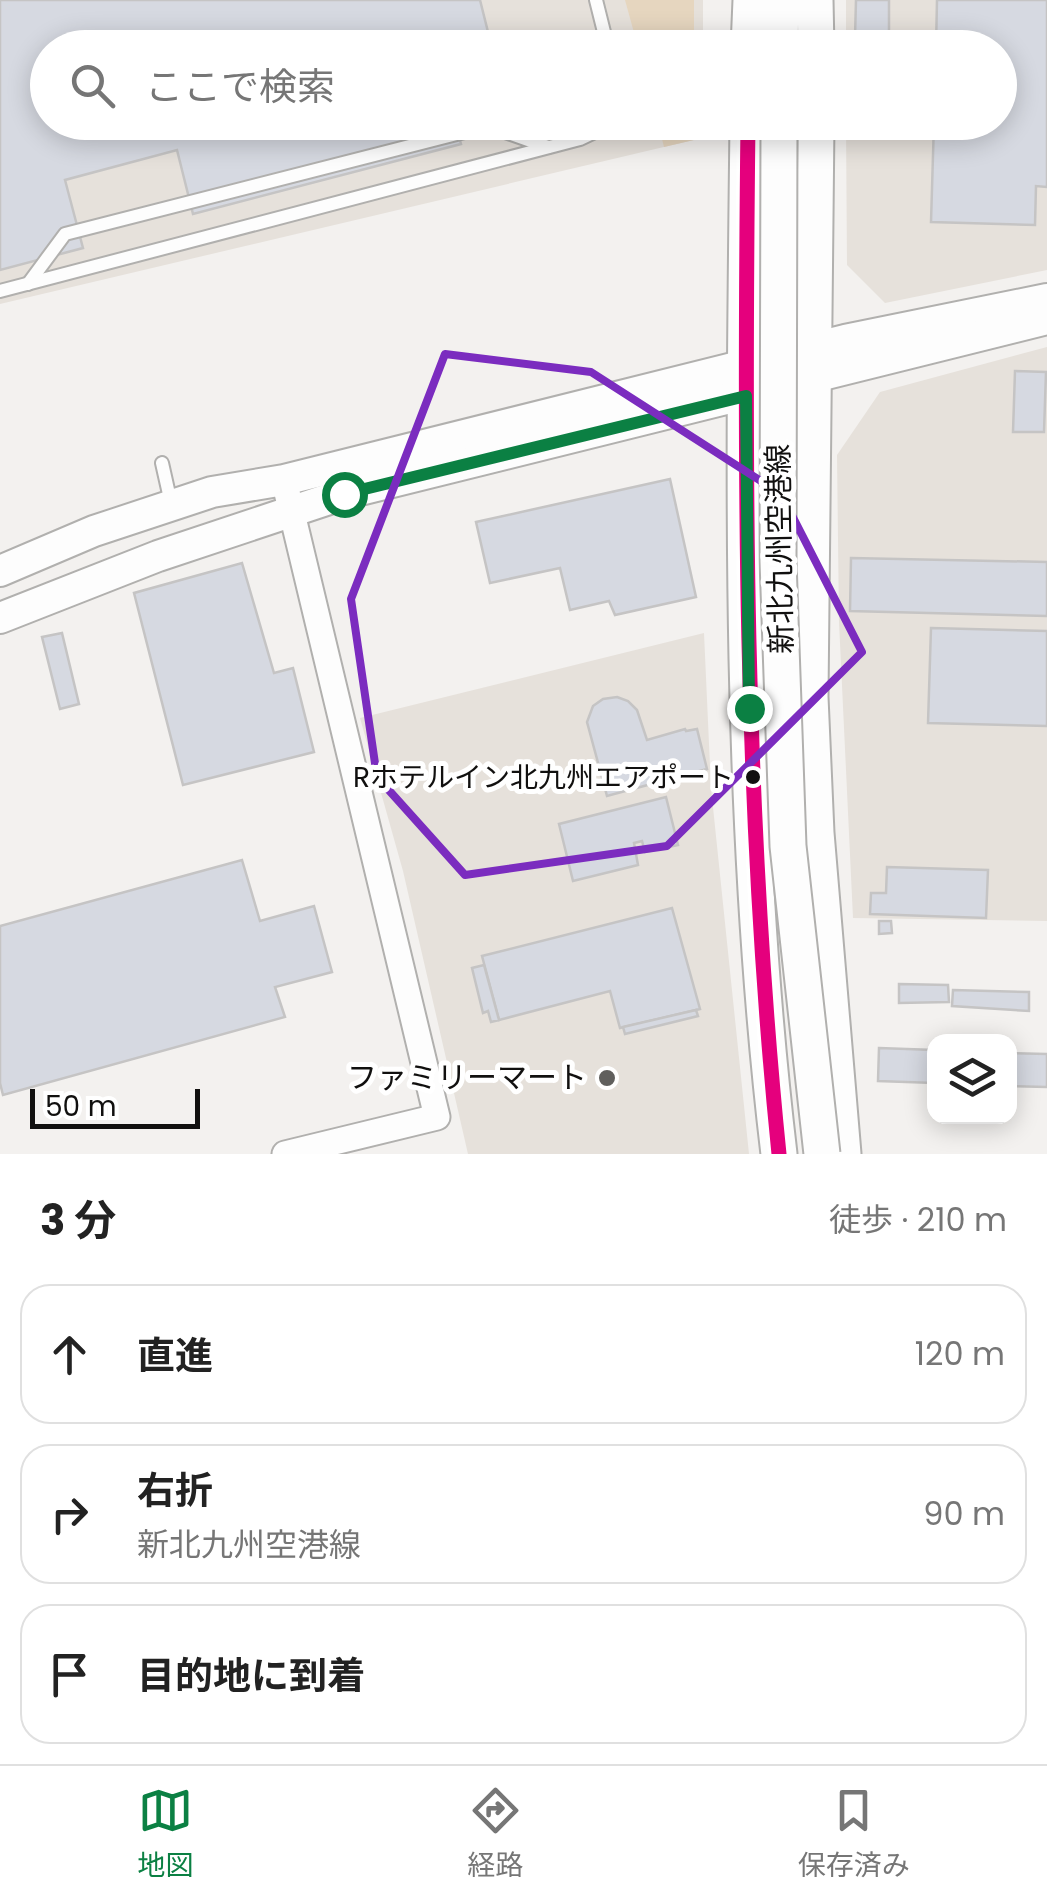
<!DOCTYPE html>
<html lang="ja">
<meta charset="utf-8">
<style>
body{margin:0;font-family:Poppins,"Noto Sans JP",sans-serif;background:#f2f2f2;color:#222}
.controls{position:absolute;right:30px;bottom:30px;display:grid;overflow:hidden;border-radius:20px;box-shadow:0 5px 25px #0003}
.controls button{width:90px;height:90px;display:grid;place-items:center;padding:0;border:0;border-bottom:2px solid #e0e0e0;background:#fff;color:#222;font:50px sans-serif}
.scale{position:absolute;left:30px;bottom:25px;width:170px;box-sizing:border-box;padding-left:10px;border:5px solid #11100f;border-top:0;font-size:28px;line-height:35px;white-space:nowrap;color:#11100f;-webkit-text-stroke:8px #fff;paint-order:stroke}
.stop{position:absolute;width:30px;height:30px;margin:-22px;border:8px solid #0b8043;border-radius:50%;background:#fff}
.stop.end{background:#0b8043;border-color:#fff;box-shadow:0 2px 10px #0008}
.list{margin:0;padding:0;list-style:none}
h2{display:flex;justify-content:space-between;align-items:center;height:130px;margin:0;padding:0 40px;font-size:42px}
h2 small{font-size:32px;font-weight:400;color:#767676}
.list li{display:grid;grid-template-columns:65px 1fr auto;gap:30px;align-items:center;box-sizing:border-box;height:140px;margin:0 20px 20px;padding:0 20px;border:2px solid #e0e0e0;border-radius:30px}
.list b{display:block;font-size:38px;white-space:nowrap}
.list p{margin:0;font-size:32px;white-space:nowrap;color:#767676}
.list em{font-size:32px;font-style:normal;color:#767676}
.icon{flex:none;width:55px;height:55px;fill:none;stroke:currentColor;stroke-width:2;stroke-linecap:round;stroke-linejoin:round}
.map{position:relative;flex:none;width:1047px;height:1154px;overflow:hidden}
.search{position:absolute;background:#fff;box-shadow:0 5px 25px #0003;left:30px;right:30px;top:30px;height:110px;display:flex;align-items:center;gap:25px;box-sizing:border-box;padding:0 35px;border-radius:55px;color:#767676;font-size:38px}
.sheet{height:610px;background:#fff}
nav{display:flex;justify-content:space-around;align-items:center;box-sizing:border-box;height:140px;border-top:2px solid #e0e0e0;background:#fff;font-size:28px;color:#767676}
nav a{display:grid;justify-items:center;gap:5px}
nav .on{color:#0b8043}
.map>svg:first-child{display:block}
.built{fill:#e6e1db}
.green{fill:#e6d6bf}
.building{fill:#d6d9e1;stroke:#c5c4c4;stroke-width:2.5}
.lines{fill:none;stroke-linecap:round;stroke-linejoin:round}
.service-casing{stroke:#b1b0ae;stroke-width:16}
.minor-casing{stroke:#b1b0ae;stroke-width:29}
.tertiary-casing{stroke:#b1b0ae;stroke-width:34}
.secondary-casing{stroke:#b1b0ae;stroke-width:39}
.service{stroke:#fdfdfd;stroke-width:12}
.minor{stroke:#fdfdfd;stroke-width:25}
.tertiary{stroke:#fdfdfd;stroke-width:30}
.secondary{stroke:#fdfdfd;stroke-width:35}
.secondary-bridge-casing{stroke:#b1b0ae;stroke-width:39;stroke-linecap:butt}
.secondary-bridge{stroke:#fdfdfd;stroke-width:35}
.bus-1-casing{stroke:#fff;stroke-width:22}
.bus-1{stroke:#e5007d;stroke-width:15}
.route{stroke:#0b8043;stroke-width:12}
.marked{fill:none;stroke:#7b2cbf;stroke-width:8;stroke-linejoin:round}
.bus-dot{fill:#11100f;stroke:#fff;stroke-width:4}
.poi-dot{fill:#605f5d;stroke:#fff;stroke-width:4}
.labels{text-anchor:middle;stroke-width:10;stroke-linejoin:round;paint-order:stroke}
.bus-label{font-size:28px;fill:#11100f;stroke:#fff;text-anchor:end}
.street-label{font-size:30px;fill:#11100f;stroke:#fff}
.poi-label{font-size:30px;fill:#11100f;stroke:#fff;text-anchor:end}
</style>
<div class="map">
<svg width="1047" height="1154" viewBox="0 0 1047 1154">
<rect width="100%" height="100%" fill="#f3f1ef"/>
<g class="built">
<path d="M0,0H703V47L48,48V122H702V138L0,304Z"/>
<path d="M846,0H1047V270L885,303L847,265L846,123L1000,122V48L846,47Z"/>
<path d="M1047,347V921L853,918L839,622L837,455L880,392Z"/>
<path d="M704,633L711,788L749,1154H468L403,871L360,718Z"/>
</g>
<g class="green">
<path d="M625,0H694V47H638Z"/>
<path d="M658,123H694V140L664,147Z"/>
</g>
<g class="building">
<path d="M0,0H480L492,48H48V122H455L461,144L193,214L177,150L65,180L83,248L0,270Z"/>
<path d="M856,0H889V38L855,37Z"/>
<path d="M937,0H1047V187L1036,186L1035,225L931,222L934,122H1000V48H936Z"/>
<path d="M1015,371L1046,372L1044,432H1013Z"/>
<path d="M670,479L696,597L615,615L609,601L570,610L560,568L490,583L476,522Z"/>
<path d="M851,558L1047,562V616L850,611Z"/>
<path d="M242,563L274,673L293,668L314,752L183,785L134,593Z"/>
<path d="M931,628L1047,631V726L928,723Z"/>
<path d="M62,633L79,704L60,709L42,637Z"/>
<path d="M617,697L628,701L637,710L647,740L685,729L686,731L697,729L707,769L607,796L587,722L593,706L603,699Z"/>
<path d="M666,797L678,845L645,852L642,841L634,843L638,865L573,881L559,824Z"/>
<path d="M242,860L260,921L314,906L332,972L275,987L285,1017L3,1095L0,1083V926Z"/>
<path d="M887,867L988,870L986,918L870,914L871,893H886Z"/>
<path d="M672,908L700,1009L620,1028L610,991L499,1020L482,956Z"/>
<path d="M879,921H891L892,933L879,934Z"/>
<path d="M484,965L499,1020L491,1022L488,1011L483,1013L472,968Z"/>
<path d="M899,984L948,985L949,1002L899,1003Z"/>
<path d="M953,990L1029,992V1011L952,1006Z"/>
<path d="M696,1010L698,1016L625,1034L623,1027Z"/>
<path d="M879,1048L934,1050V1083L878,1081Z"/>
<path d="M1010,1053L1047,1054V1087L1010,1086Z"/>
</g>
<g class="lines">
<g class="service-casing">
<g id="service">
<path d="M596,0L608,48"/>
<path d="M28,284L65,234L488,126L548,147"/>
<path d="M0,291L580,139L603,128L608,122"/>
<path d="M162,463L171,503"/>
</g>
</g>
<g class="minor-casing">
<path id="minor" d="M284,480L437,1117L285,1154"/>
</g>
<g class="tertiary-casing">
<g id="tertiary">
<path d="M0,571L94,531L212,492L284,480L845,340L1047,299"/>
<path d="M0,618L158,556L344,494L1047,319"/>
</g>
</g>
<g class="secondary-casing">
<g id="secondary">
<path d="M815,0L816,48"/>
<path d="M749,48L751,0"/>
<path d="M780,48L781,0"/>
<path d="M748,122C744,466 738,812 779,1154"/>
<path d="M816,122L810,697L816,833L843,1154"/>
</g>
</g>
<use href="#service" class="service"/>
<use href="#minor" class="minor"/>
<use href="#tertiary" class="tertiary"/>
<use href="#secondary" class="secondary"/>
<g class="secondary-bridge-casing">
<path id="secondary-bridge" d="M779,122L778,561L788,846L822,1154"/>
</g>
<use href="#secondary-bridge" class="secondary-bridge"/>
<g class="bus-1-casing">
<path id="bus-1" d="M748,122C744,467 744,810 779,1154"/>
</g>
<use href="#bus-1" class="bus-1"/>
</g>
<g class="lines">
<path class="route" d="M344,494L746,396L749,708"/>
</g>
<path class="marked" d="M445,354L591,372L781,494L862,652L667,846L465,875L377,777L351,599Z"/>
<circle class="bus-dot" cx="753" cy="777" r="9"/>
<circle class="poi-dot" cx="607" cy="1078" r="10"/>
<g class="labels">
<g class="bus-label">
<text x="734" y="787">Rホテルイン北九州エアポート</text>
</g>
<g class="street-label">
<text transform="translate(780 549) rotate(-91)" y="10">新北九州空港線</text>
</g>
<g class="poi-label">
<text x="587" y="1088">ファミリーマート</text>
</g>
</g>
</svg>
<div class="controls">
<button><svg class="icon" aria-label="layers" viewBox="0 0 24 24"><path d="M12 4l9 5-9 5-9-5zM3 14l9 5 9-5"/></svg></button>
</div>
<div class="scale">50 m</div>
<div class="stop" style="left:344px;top:494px"></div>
<div class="stop end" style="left:749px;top:708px"></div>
<div class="search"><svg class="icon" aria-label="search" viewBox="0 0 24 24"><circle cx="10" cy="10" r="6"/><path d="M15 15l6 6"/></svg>ここで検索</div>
</div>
<section class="sheet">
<h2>3 分<small>徒歩 · 210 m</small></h2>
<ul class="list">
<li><svg class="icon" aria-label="ahead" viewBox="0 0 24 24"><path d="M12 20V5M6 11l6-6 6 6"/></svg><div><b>直進</b></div><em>120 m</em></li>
<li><svg class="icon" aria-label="right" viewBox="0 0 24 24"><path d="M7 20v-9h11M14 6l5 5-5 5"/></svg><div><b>右折</b><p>新北九州空港線</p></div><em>90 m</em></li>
<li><svg class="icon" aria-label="arrive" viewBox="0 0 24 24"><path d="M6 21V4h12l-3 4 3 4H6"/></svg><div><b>目的地に到着</b></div></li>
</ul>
</section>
<nav>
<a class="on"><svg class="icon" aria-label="map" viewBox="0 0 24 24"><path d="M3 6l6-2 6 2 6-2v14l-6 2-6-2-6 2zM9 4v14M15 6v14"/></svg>地図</a>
<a><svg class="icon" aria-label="directions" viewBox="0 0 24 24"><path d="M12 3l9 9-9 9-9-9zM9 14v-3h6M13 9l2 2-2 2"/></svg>経路</a>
<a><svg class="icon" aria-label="saved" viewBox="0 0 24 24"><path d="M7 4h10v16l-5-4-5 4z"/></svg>保存済み</a>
</nav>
